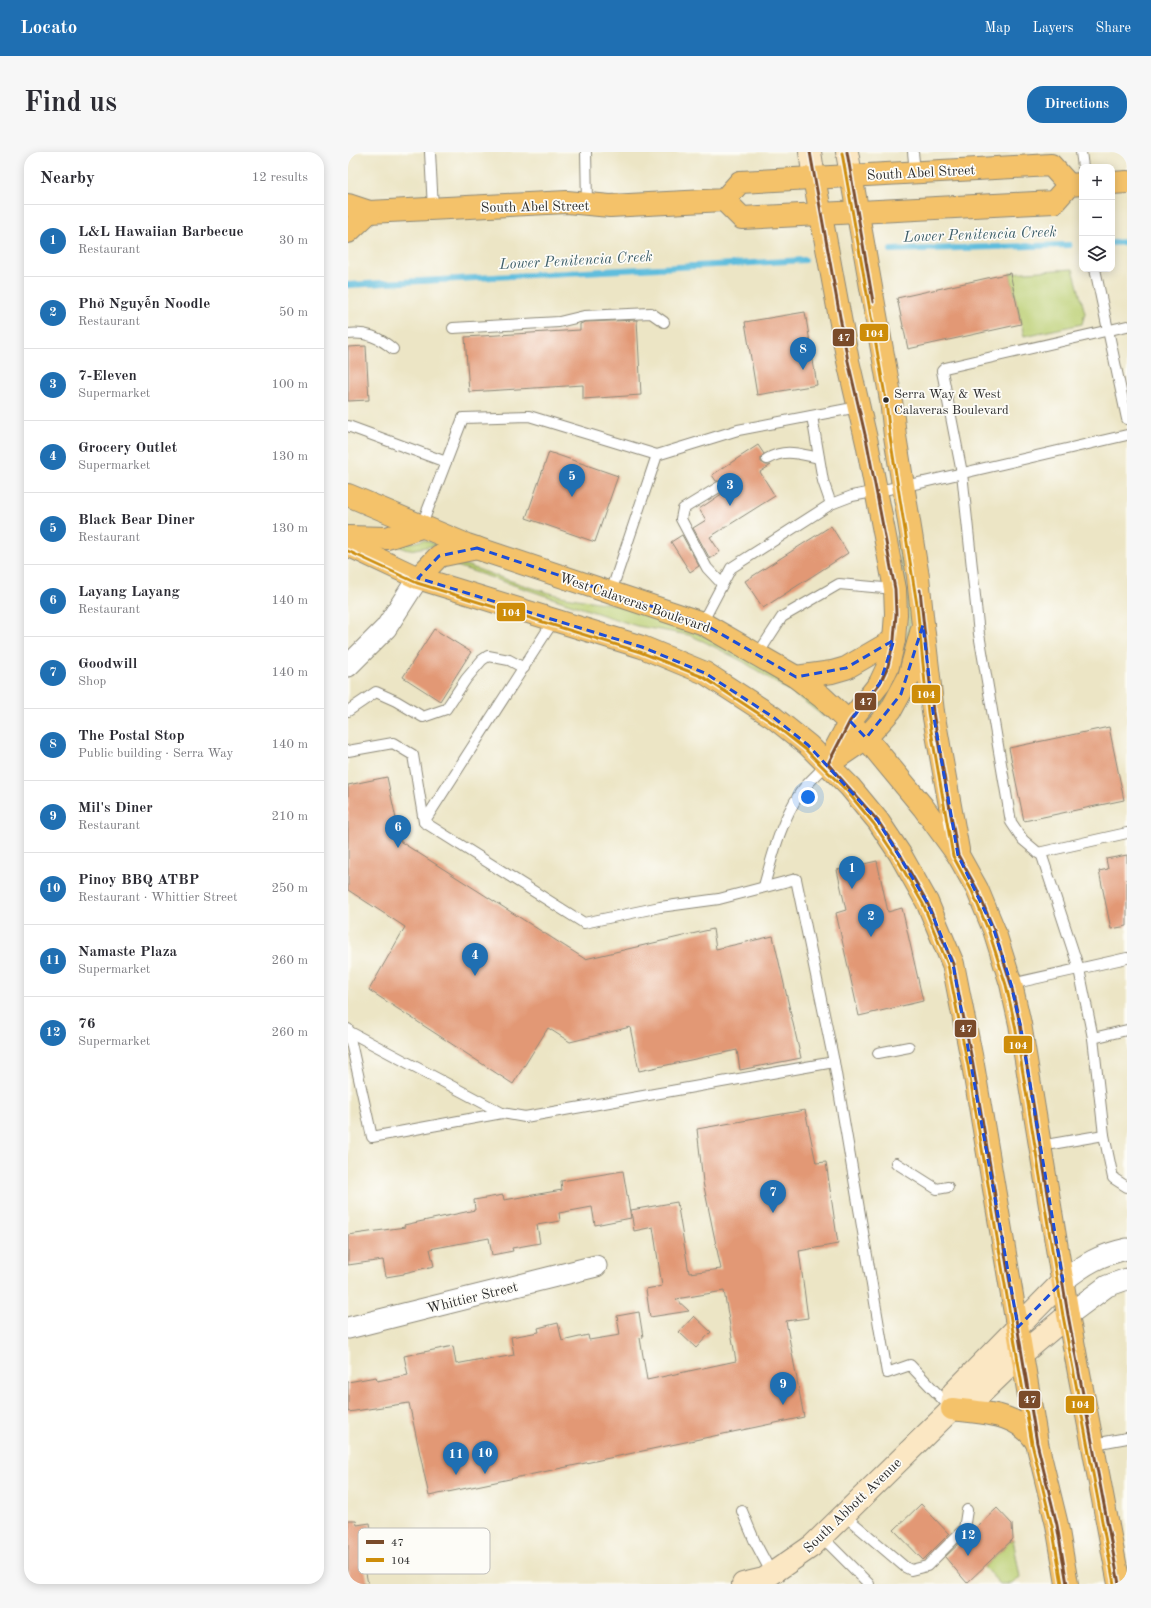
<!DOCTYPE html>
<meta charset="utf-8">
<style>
body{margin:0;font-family:"Old Standard TT",serif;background:#f7f7f7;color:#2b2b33}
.controls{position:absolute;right:12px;top:12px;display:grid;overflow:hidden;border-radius:8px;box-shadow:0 2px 10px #0003}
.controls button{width:36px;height:36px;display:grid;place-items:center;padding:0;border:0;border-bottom:1px solid #e1e1e2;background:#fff;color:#2b2b33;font:20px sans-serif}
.you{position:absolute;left:460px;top:645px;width:14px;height:14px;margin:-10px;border:3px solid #fff;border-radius:50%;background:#1a73e8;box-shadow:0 0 0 6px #1a73e833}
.badge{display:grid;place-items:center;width:26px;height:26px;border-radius:50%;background:#1f6fb2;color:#fff;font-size:13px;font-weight:700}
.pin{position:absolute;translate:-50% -33px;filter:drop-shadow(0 1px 2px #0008)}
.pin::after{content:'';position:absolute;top:21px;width:14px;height:12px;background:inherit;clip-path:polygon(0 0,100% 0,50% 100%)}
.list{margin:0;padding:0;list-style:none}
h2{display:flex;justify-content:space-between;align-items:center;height:52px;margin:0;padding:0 16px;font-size:17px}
h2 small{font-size:13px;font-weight:400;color:#7c7c81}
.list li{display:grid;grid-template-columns:26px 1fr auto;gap:12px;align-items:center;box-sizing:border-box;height:72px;padding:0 16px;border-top:1px solid #e1e1e2}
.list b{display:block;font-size:15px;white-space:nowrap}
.list p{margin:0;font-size:13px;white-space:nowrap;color:#7c7c81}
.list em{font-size:13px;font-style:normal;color:#7c7c81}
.icon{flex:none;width:22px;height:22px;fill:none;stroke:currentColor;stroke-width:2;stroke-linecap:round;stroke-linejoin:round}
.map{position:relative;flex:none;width:779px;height:1432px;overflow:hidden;border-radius:16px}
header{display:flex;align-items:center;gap:24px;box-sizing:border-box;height:56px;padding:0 20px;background:#1f6fb2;color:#fff}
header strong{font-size:19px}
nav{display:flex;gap:22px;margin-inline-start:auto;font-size:14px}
.intro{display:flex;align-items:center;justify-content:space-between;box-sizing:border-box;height:96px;padding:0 24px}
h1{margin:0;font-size:28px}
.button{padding:10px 18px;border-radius:16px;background:#1f6fb2;color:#fff;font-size:14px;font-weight:700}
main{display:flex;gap:24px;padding:0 24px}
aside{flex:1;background:#fff;border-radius:16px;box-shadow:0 2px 10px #0003}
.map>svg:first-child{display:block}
.green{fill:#bbcf73;stroke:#737d4f}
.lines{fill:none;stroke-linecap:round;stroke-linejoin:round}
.stream{stroke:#5ebddd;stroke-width:6}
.building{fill:#e29874}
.lane-casing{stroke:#8c8878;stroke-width:12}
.street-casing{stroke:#8c8878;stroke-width:23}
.secondary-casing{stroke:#8c8878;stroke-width:24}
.primary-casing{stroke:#8c8878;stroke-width:24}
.highway-casing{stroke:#8c8878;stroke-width:24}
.lane{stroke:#fff;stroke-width:10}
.street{stroke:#fff;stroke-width:21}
.secondary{stroke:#fbe7c3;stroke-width:22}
.primary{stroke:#f4c26a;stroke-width:22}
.highway{stroke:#f4c26a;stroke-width:22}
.bus-1-casing{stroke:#fdfcf7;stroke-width:6}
.bus-2-casing{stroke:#fdfcf7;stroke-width:6}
.bus-1{stroke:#7a4b2a;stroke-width:3}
.bus-2{stroke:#ce8d09;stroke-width:3}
.marked{fill:none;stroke:#1d4ed8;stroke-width:3;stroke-dasharray:8 5;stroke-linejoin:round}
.bus-dot{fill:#2b2b2b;stroke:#fdfcf7;stroke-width:1.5}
.labels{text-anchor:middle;stroke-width:3.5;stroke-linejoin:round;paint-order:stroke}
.bus-label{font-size:13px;fill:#2b2b2b;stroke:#fdfcf7;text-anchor:start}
.street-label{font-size:14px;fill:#2b2b2b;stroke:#fdfcf7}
.water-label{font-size:15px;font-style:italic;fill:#3d5e69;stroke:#fdfcf7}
.key{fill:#fdfcf7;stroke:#bebdba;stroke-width:1}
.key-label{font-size:11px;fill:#2b2b2b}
.line-badge{stroke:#fdfcf7;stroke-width:1.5}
.badge-label{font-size:11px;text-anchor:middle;font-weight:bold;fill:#fff}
</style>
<header>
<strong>Locato</strong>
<nav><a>Map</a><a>Layers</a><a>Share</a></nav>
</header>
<div class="intro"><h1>Find us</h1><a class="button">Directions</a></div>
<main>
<aside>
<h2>Nearby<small>12 results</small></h2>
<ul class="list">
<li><span class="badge">1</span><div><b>L&amp;L Hawaiian Barbecue</b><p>Restaurant</p></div><em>30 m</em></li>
<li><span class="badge">2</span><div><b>Phở Nguyễn Noodle</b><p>Restaurant</p></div><em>50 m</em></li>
<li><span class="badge">3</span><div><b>7-Eleven</b><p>Supermarket</p></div><em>100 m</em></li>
<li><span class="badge">4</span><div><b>Grocery Outlet</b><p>Supermarket</p></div><em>130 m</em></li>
<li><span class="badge">5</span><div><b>Black Bear Diner</b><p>Restaurant</p></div><em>130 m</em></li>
<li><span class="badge">6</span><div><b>Layang Layang</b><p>Restaurant</p></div><em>140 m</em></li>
<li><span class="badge">7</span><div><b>Goodwill</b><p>Shop</p></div><em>140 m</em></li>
<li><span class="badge">8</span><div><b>The Postal Stop</b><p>Public building · Serra Way</p></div><em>140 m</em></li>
<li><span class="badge">9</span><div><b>Mil's Diner</b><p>Restaurant</p></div><em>210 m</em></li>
<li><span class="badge">10</span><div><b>Pinoy BBQ ATBP</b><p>Restaurant · Whittier Street</p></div><em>250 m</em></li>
<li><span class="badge">11</span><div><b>Namaste Plaza</b><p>Supermarket</p></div><em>260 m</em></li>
<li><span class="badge">12</span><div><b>76</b><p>Supermarket</p></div><em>260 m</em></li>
</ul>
</aside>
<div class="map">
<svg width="779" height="1432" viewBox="0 0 779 1432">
<rect width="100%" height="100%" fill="#fdfcf7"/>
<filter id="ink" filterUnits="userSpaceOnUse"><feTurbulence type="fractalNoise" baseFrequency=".025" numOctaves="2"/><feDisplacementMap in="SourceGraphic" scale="8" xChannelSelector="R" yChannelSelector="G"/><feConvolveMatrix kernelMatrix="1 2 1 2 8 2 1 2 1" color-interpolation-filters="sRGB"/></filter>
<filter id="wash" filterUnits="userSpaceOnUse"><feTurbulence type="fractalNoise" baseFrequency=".012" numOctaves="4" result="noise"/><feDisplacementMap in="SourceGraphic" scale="16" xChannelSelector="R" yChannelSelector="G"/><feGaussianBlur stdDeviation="0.9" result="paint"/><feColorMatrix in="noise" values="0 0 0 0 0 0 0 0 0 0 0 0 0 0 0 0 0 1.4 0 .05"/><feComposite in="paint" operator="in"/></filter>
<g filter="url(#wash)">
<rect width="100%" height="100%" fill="#ece5c5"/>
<g class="green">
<path d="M725,117L737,161L734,172L676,184L662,121Z"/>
<path d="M548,384L551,386L563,462L561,490L546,537L530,557C530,554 551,519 554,508C566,467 555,425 548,384Z"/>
<path d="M76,388L90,393L61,398L46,393L45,391L58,392Z"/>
<path d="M106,409C141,421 177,435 213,444C235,449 259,450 282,456C338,471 398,503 444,537C455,545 469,553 477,564H475L453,547L396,510L357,490L341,483L289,474L264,466L103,412Z"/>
<path d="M665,1387L672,1425L665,1432H652L636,1415Z"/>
</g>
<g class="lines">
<g class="stream">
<path d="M764,91L779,90"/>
<path d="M543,98L721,93"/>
<path d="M0,133L457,108"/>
</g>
</g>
<g id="blocks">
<g class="building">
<path d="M662,121L673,172L560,197L549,146Z"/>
<path d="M457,160L469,233L409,243L397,170Z"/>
<path d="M289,168L293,243L235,247V233L121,240L117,185L232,178V172L237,170Z"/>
<path d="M18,194L21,248L0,249V195Z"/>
<path d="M410,293L416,302L413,306V310L418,313H423L412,320L427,344L362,385L372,400L362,407L345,376L358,368L351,357L375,341L377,338L376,331L371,329H368L364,323Z"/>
<path d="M201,300L270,324L247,390L178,366Z"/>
<path d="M483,374L500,401L415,456L397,429Z"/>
<path d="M334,383L351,414L342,420L323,390Z"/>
<path d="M86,477L123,500L92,549L55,525Z"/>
<path d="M761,575L776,648L676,669L661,596Z"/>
<path d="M39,625L53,690L237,807L365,777L368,797L425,784L453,906L392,918L389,898L291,919L282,875L222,890L200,876L165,932L21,838L57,775L0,738V633Z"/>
<path d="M779,703V774L763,777L751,719L760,717L758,707Z"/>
<path d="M529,709L540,760L554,756L575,849L511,864L488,761L498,758L489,718Z"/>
<path d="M457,958L468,1011L478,1010L490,1092L451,1099L460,1166L438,1169L456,1265L81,1344L61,1251L0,1260V1230L28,1225L29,1229L60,1223L56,1204L105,1194L108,1212L134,1207V1209L166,1203L163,1185L191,1180L190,1176L210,1171L214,1189L240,1183L241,1188L272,1183L269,1164L291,1160L295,1185L292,1186L299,1228L388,1209L376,1139L328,1147L341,1159L302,1165L298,1137L314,1134L305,1075L286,1079L283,1058L329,1050L341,1121L373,1117L355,1030L349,977Z"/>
<path d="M275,1019L283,1066L247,1073L244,1055L211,1061L212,1069L189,1073L192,1091L164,1096L165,1099L144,1103L141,1086L82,1097L86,1114L56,1121V1122L38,1125L35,1108L0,1113V1083L57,1075L56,1073L127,1058L126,1048L155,1043L156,1048L214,1038L213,1029Z"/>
<path d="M346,1164L363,1180L348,1196L331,1180Z"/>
<path d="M573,1352L601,1382L575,1408L546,1378Z"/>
<path d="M649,1356L664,1372L665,1387L619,1431L597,1405Z"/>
<path d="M0,1368H8L9,1373L22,1371L26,1396L14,1399L20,1432H0Z"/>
</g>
</g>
</g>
<g filter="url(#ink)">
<use href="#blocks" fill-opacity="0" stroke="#8c8878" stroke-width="1"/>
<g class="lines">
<g class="lane-casing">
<g id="lane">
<path d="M82,0L85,57"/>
<path d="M238,0L239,51"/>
<path d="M565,0L567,20"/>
<path d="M733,0L735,15"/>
<path d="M747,117L779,267"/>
<path d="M779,174L597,216L594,219L614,321L631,482L663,670L675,688L694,704L731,817L745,886L756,983L765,1026L779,1035"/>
<path d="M105,176L211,170L236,164L303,161L316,170"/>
<path d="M0,182C18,180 31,185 45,197"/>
<path d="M464,264L475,329L483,352"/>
<path d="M0,274L98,310"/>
<path d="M419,307C438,296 451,302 471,306"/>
<path d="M371,335L335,357L333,367L359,416L374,432"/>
<path d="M73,375L115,266L181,264L309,303"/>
<path d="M263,440L309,303L390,278L510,255"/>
<path d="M354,471L383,416L483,352L504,344L576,330L779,283"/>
<path d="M410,502L434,465L491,432L547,437"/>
<path d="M0,559L28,540L48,549L75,565L98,557L118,527L134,508L140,504L161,508L176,516"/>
<path d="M0,599L45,591L65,603L76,670L236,771L312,755L371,747L448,727L486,910L539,1221L562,1213L602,1255"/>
<path d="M76,670L206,468"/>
<path d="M690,701L779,681"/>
<path d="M416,734C425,702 433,669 452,641C460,630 470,621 480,612"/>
<path d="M663,832L779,806"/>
<path d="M0,877L24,985L154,961L177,965L486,910"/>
<path d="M2,880L154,961"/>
<path d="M745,886L779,878"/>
<path d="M530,901L561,895"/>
<path d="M692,994L756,983"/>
<path d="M548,1011L589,1037L600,1035"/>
<path d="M746,1292L779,1286"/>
<path d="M394,1359L407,1390L424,1422"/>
<path d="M496,1363L557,1415L563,1418L579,1414L616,1377L619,1358"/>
<path d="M474,1385L521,1432"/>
</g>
</g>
<g class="street-casing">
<g id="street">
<path d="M0,514L38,476L70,426"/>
<path d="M715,1129C737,1112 751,1103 779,1097"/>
<path d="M720,1163L759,1134L779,1127"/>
<path d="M0,1176L248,1114"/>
</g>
</g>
<g class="secondary-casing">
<g id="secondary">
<path d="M462,0L466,26"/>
<path d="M499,0L503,23"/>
<path d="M604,1257L605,1241L715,1129"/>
<path d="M395,1432L416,1427L464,1394L604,1257L620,1254L674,1202L720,1163"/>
</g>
</g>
<g class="primary-casing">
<g id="primary">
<path d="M466,26L500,209L519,291L547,437L548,462L546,488L540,514L532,531L502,569L481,609"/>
<path d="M764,31L779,30"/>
<path d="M376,48L394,66L706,50L721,33L734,32"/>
<path d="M0,53L21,60L219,50L262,54L376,48L392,30L703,13L721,33"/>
<path d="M0,80L21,60"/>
<path d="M480,612L518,586L543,558L561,525L575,473L570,425L547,284L543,248L503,23"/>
</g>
</g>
<g class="highway-casing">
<g id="highway">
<path d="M0,343L119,393L354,471L448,525L474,545L518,586L575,655L610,703L629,737L646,778L663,832L672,872L720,1163L771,1432"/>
<path d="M0,385L39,386L73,375"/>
<path d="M0,393L70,426L294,495L357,521L425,565L460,593L502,635L530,669L552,702L579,750L605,812L625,913L689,1291L709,1373L719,1432"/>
<path d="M70,426L91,404L129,396"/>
<path d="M575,473L585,560L610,698"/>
<path d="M448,525L484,520L498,516L546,488"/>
<path d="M604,1257C635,1261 671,1260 689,1291"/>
</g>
</g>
<use href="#lane" class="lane"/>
<use href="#street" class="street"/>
<use href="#secondary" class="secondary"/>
<use href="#primary" class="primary"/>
<use href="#highway" class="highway"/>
<g class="bus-1-casing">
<g id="bus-1">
<path d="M462,0L500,209L519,291L547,437L548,462L546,488L540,514L532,531L502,569L480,612L530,669L552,702L579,750L605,812L625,913L689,1291L709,1373L719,1432"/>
<path d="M499,0L525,150"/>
<path d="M572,438L585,560L610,703L629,737L646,778L663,832L672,872L720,1163L771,1432"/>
</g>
</g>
<g class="bus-2-casing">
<g id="bus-2">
<path d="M494,1L538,249L542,285L569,453L580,561L605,704L624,739L641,780L658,833L667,873L715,1164L766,1432"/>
<path d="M0,399L69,431L292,500L355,525L422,569L457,597L498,638L526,672L548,705L575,752L600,813L620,914L684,1292L704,1374L714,1432"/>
</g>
</g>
<use href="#bus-1" class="bus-1"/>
<use href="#bus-2" class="bus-2"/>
</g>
</g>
<path class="marked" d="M129,396L354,471L448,525L498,516L546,488L532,531L502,569L518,586L553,542L575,473L585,560L610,703L646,778L663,832L672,872L715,1129L670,1175L605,812L579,750L530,669L460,593L425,565L357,521L294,495L70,426L91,404Z"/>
<circle class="bus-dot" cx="538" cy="248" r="3.5"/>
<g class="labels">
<g class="bus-label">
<text x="546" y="246">Serra Way &amp; West<tspan x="546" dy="16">Calaveras Boulevard</tspan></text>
</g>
<g class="street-label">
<text transform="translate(573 20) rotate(-3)" y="5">South Abel Street</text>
<text transform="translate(187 54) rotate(-1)" y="5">South Abel Street</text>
<text transform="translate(287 450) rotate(19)" y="5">West Calaveras Boulevard</text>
<text transform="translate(124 1145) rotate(-14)" y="5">Whittier Street</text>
<text transform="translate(504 1353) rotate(-44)" y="5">South Abbott Avenue</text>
</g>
<g class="water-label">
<text transform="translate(632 82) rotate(-2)" y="5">Lower Penitencia Creek</text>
<text transform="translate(228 108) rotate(-3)" y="5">Lower Penitencia Creek</text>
</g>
</g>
<rect x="10" y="1376" width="132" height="46" rx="6" class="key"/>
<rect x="18" y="1388" width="18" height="4" fill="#7a4b2a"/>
<rect x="18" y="1406" width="18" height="4" fill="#ce8d09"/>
<g class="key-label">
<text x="43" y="1394">47</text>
<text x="43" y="1412">104</text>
</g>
<g class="line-badge">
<rect x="511" y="171" width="30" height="19" rx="4" fill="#ce8d09"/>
<rect x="484" y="176" width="23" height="19" rx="4" fill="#7a4b2a"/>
<rect x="148" y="450" width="30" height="20" rx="4" fill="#ce8d09"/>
<rect x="563" y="532" width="30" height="20" rx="4" fill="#ce8d09"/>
<rect x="506" y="540" width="23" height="19" rx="4" fill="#7a4b2a"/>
<rect x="606" y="867" width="23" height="19" rx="4" fill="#7a4b2a"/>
<rect x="655" y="883" width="30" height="19" rx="4" fill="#ce8d09"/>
<rect x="670" y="1238" width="23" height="19" rx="4" fill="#7a4b2a"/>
<rect x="717" y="1243" width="30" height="19" rx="4" fill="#ce8d09"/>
</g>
<g class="badge-label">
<text x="526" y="185">104</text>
<text x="496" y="189">47</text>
<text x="163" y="464">104</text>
<text x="578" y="546">104</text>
<text x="518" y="553">47</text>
<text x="618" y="880">47</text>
<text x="670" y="897">104</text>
<text x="682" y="1251">47</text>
<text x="732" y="1256">104</text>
</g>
</svg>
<div class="controls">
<button>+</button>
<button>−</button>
<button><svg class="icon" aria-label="layers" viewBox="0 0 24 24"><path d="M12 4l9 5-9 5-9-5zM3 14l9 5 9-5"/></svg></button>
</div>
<div class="you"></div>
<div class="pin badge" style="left:504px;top:737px">1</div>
<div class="pin badge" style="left:523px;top:785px">2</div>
<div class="pin badge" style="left:382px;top:354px">3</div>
<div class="pin badge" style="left:127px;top:824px">4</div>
<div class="pin badge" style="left:224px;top:345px">5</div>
<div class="pin badge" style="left:50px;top:696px">6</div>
<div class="pin badge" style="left:425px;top:1061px">7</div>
<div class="pin badge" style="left:455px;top:218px">8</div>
<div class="pin badge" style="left:435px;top:1253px">9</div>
<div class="pin badge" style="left:137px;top:1322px">10</div>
<div class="pin badge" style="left:108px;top:1323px">11</div>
<div class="pin badge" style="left:620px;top:1404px">12</div>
</div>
</main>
